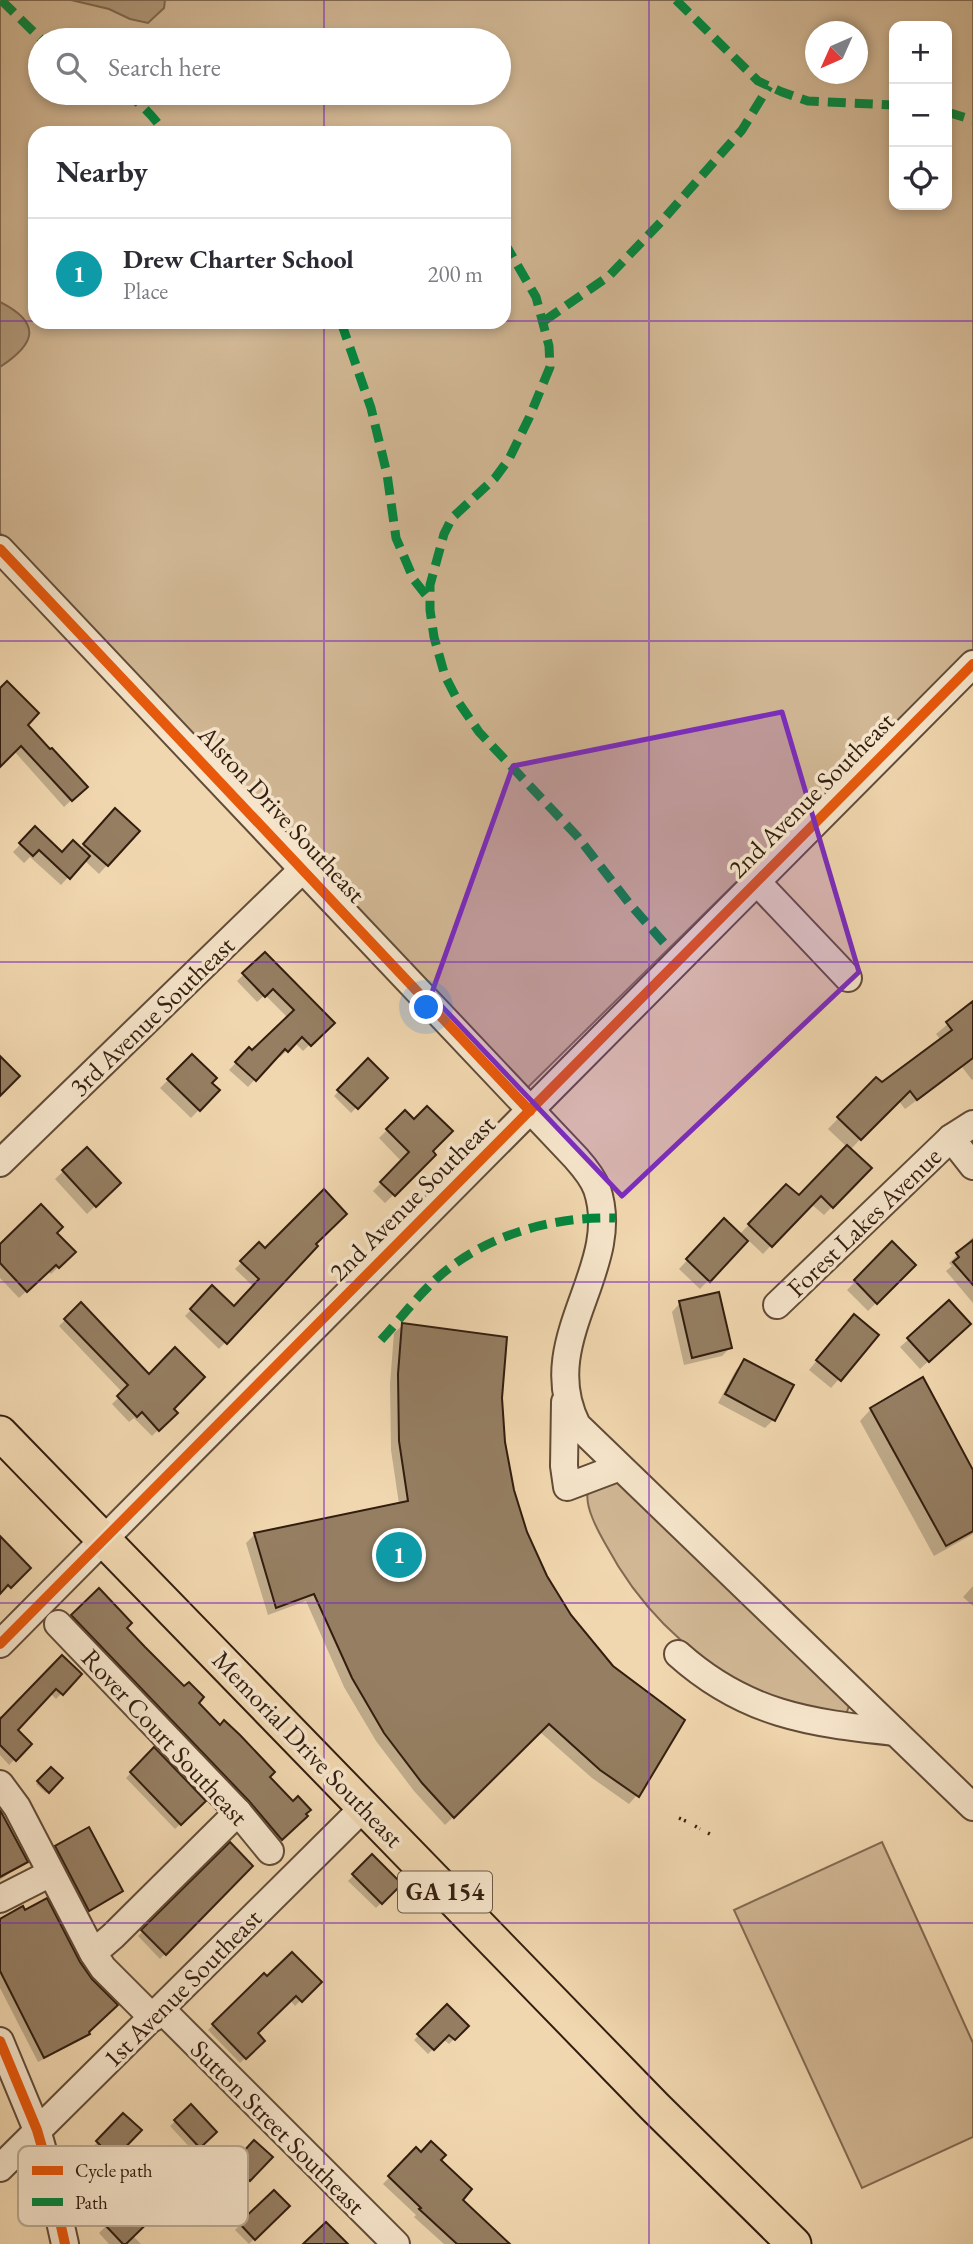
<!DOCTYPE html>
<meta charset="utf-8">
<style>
body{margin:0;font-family:"EB Garamond",serif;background:#f2f2f3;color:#2b2b33}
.controls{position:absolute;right:21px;top:21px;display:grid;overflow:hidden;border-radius:14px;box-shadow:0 4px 10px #0003}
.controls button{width:63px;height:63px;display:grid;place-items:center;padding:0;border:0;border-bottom:2px solid #e1e1e2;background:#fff;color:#2b2b33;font:35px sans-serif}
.compass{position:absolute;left:805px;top:21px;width:63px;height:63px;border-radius:50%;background:#fff;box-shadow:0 4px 10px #0003;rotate:225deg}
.you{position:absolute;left:427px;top:1008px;width:24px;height:24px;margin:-18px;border:5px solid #fff;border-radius:50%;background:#1a73e8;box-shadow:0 0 0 10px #1a73e833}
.badge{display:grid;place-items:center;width:46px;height:46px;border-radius:50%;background:#8f2418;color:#fff;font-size:23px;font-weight:700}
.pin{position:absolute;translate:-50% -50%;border:4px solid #fff;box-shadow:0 2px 7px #0006}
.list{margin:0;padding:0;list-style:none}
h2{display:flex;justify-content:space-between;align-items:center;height:91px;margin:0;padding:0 28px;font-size:30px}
h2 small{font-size:23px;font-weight:400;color:#7c7c81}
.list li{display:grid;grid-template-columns:46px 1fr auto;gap:21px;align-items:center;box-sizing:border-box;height:112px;padding:0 28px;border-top:2px solid #e1e1e2}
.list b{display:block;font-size:26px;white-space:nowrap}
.list p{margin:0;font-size:23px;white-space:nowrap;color:#7c7c81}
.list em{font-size:23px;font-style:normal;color:#7c7c81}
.icon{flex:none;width:38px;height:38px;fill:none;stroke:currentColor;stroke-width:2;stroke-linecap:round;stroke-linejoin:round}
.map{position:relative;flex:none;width:973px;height:2244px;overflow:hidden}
.search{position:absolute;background:#fff;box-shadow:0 4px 10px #0003;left:28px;top:28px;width:483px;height:77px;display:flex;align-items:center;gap:18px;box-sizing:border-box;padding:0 24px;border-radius:38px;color:#7c7c81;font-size:26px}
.panel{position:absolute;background:#fff;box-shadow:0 4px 10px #0003;left:28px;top:126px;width:483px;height:203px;border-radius:21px}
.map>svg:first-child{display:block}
.green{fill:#d1b794;stroke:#826a52;stroke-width:2;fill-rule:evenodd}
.water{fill:#b09879;stroke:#7e674f;stroke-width:2}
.shadow{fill:#0003}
.building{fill:#957e62;stroke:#321d0f;stroke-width:2}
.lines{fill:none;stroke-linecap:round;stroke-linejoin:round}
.minor-casing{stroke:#624c37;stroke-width:30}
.major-casing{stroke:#321d0f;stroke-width:37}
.path{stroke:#321d0f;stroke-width:3.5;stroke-dasharray:2 3.5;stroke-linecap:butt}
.minor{stroke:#f6e5cb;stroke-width:26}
.major{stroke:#f1d7af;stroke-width:33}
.quiet{stroke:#00873e;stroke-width:9;stroke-dasharray:18 9;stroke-linecap:butt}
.cycleway-casing{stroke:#f6e5cb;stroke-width:15}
.cycleway{stroke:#e8590c;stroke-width:10}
.marked{fill:#7b2cbf;fill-opacity:0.2;stroke:#7b2cbf;stroke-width:5;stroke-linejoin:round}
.grid{fill:none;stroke:#7b2cbf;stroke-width:2;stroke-opacity:0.55}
.labels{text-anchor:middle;stroke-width:7;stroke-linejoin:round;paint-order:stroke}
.shield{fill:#f6e5cb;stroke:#6d5947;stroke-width:2}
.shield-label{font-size:24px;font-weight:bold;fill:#321d0f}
.street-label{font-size:26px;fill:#321d0f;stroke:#f6e5cb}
.key{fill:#f6e5cb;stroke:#bba993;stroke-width:2}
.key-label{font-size:19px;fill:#321d0f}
</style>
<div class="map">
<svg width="973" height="2244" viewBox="0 0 973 2244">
<rect width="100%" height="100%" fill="#f1d7af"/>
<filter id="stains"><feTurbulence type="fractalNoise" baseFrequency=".00286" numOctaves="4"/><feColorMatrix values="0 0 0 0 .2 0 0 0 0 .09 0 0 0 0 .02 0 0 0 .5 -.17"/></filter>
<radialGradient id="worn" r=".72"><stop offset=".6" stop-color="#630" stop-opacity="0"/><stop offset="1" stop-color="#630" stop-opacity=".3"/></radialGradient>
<g class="green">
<path d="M0,0H973V649L518,1097L0,533ZM894,26H947V205H894ZM816,32H858V74H816ZM40,40H499V93H40ZM35,133H504V322H35Z"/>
<path d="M617,1480L843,1699L849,1706L845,1717C821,1711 794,1708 771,1700C762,1696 752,1689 743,1684C684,1651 638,1605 606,1545C598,1531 584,1506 588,1490Z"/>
<path d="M882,1842L973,2043V2137L862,2188L734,1910Z"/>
</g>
<g class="water">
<path d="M71,0H165L164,8L148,23L130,19L109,9Z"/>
<path d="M0,302C43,324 35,344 0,367Z"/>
</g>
<g class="shadow">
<path d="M0,690L25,725L85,787L64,807L14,751L0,764Z"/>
<path d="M107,819L138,831L99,874L84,860L61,885L30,857L24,863L13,852L35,829L62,854L80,849Z"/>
<path d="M265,954L332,1023L303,1051L295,1043L280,1057L277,1055L248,1087L229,1070L249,1049L252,1053L288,1018L265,995L257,1002L237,981Z"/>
<path d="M973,1003V1079L972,1080L962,1067L905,1109L898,1100L850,1150L869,1168L824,1215L811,1204L763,1254L747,1239L700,1289L679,1269L716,1229L739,1235L786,1186L798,1198L847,1147L828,1129L876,1079L882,1085L941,1040L936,1034Z"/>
<path d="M192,1056L217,1091L191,1118L160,1088Z"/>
<path d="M368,1061L385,1078L351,1113L334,1096Z"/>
<path d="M405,1112L434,1155L385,1203L373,1191L402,1162L379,1138Z"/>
<path d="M87,1149L119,1183L87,1214L55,1179Z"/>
<path d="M55,1233L74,1252L51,1274L48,1271L19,1298L0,1278V1246Z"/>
<path d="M973,1237V1303L946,1271L952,1266L949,1263L957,1255L956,1254Z"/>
<path d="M314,1244L316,1246L219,1349L185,1316L212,1288L234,1308L254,1287L235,1269L259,1245L265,1251Z"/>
<path d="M892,1244L914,1265L868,1311L847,1290Z"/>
<path d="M680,1303L730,1348L722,1356L684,1365L672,1312Z"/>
<path d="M81,1305L175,1413L152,1436L134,1418L129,1422L112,1404L123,1393L59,1326Z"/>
<path d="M403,1325L500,1398L503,1443L512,1490L525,1533L637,1795L629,1804L592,1778L540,1732L445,1825L414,1791L376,1741L344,1687L306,1601L268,1615L246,1543L255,1534L399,1504L391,1450L390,1384L394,1333Z"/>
<path d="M846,1325L877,1336L831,1388L809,1370Z"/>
<path d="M960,1332L920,1369L900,1347L909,1339Z"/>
<path d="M744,1361L773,1420L765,1428L718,1403L736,1370Z"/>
<path d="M871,1409L973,1474V1534L934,1556L860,1421Z"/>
<path d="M973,1586V1606L963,1597Z"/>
<path d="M98,1590L124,1628L305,1816L275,1844L67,1621Z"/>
<path d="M80,1674L56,1699L50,1693L16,1730L30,1744L9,1765L0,1755V1716L4,1718Z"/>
<path d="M154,1750L204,1801L175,1829L126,1778Z"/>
<path d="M51,1769L60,1778L46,1793L36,1784Z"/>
<path d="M0,1813L26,1861L0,1880Z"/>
<path d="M230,1845L251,1866L160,1959L138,1936Z"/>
<path d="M56,1847L121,1891L116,1896L83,1915L51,1852Z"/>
<path d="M372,1857L400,1884L376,1908L348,1881Z"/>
<path d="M0,1921L88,2034L83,2039L38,2062L0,1988Z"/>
<path d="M263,1975L267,1979L319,1982L295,2006L290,2000L256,2033L263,2041L240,2063L208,2030Z"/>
<path d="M447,2007L467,2026L449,2044L443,2039L428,2054L414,2040Z"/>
<path d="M191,2106L215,2132L194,2152L170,2126Z"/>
<path d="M123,2115L139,2130L108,2163L92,2148Z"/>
<path d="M254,2142L270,2157L244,2185L228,2170Z"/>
<path d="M416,2150L439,2160L460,2200L507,2244H444L414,2217L416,2215L383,2184Z"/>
<path d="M146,2187L132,2235L141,2244H109L99,2233Z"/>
<path d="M274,2192L287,2206L249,2244L235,2230Z"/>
</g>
<g class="building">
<path d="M7,681L39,713L28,725L50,749L52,748L88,787L72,801L21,746L0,767V688Z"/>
<path d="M115,808L140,831L108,866L83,844Z"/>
<path d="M35,826L62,852L73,840L90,856L70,879L39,850L33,856L19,843Z"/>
<path d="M265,952L335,1023L311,1046L302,1037L288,1052L285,1049L256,1081L235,1062L249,1047L252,1050L294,1010L273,989L265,997L242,973Z"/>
<path d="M973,1001V1058L917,1100L910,1091L861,1140L837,1117L876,1077L882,1082L952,1030L946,1022Z"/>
<path d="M192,1054L217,1078L212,1083L220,1090L200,1111L167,1079Z"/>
<path d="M0,1056L20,1076L0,1096Z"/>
<path d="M368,1058L388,1078L358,1109L337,1090Z"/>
<path d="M427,1106L453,1131L433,1151L436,1155L395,1196L380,1182L409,1152L386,1129L405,1110L414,1119Z"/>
<path d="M847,1145L872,1168L833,1208L821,1196L772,1247L748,1224L786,1184L799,1195Z"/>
<path d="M87,1147L121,1183L96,1207L62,1170Z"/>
<path d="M324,1189L347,1214L316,1244L318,1246L227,1344L190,1309L212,1285L234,1306L259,1279L240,1261L259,1242L265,1248Z"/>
<path d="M41,1204L63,1227L57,1233L76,1252L59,1268L56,1265L27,1292L0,1263V1244Z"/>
<path d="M724,1218L748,1241L710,1282L686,1259Z"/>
<path d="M973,1240V1285L953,1262L959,1257L956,1253Z"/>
<path d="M892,1241L916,1265L877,1304L854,1280Z"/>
<path d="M719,1292L732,1348L692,1358L679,1301Z"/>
<path d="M949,1300L971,1324L929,1362L907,1338Z"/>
<path d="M81,1302L149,1374L175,1347L205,1377L174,1409L178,1413L159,1431L142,1412L137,1417L117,1396L128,1385L64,1319Z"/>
<path d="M854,1314L879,1335L841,1381L816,1360Z"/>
<path d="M402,1323L507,1337L502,1398L505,1442L514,1490L527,1532L547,1576L571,1615L613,1666L685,1720L639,1797L600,1770L549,1724L454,1818L422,1783L384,1733L352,1678L314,1594L276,1608L254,1533L408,1501L399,1441L398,1374Z"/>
<path d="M744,1359L794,1385L775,1421L725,1394Z"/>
<path d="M923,1377L973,1470V1531L946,1546L870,1408Z"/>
<path d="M0,1536L31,1568L11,1588L8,1585L0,1594Z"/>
<path d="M99,1588L132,1623L127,1628L145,1647L184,1686L189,1682L204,1697L199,1703L220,1725L224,1720L240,1735L275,1772L270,1777L292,1800L293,1801L298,1796L311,1810L306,1814L308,1816L282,1840L249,1801L71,1615Z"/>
<path d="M62,1655L82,1674L63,1695L56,1689L18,1730L32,1744L16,1761L0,1745V1719Z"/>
<path d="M154,1747L206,1801L181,1825L130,1772Z"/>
<path d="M51,1767L63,1778L49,1793L37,1781Z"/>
<path d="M0,1810L28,1862L0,1877Z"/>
<path d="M89,1827L123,1891L89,1911L55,1846Z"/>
<path d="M230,1842L253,1866L166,1955L141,1930Z"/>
<path d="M372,1854L402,1884L382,1904L352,1874Z"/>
<path d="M47,1898L80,1962L92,1979L118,2005L89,2032L90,2034L44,2058L0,1971V1919L23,1906L25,1910Z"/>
<path d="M292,1952L322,1982L302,2002L296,1996L258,2033L265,2041L246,2059L212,2024L264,1973L267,1976Z"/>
<path d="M447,2004L469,2026L455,2040L449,2035L434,2050L417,2034Z"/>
<path d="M191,2104L217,2132L200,2148L174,2120Z"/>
<path d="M123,2113L142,2130L114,2159L96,2141Z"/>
<path d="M254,2140L273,2157L250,2181L232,2164Z"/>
<path d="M431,2141L446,2155L441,2160L472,2189L463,2200L510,2244H457L419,2209L421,2208L388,2176L416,2147L421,2152Z"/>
<path d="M146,2184L166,2205L126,2244H123L105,2225Z"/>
<path d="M274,2190L290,2206L255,2240L239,2223Z"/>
<path d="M326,2222L348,2244H303Z"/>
</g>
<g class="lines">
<g class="minor-casing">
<g id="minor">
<path d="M0,549L576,1158C584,1167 593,1178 597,1189C624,1269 534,1340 577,1425L973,1807"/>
<path d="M757,882L848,978"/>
<path d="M951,1138L973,1166"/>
<path d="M0,1163L303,869"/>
<path d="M777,1305L951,1138L973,1124"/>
<path d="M565,1402L564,1466L567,1487L620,1467"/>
<path d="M58,1624L238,1812L270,1851"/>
<path d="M0,1644L973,664"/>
<path d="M678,1654C745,1714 809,1723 895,1732"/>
<path d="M0,1784L17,1807L93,1953L103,1968L153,2018"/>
<path d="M0,1899L51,1873"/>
<path d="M93,1953L113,1936L238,1812"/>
<path d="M161,2009L396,2244"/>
<path d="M0,2041L37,2130L48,2168L65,2244"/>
<path d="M0,2168L364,1807"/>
</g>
</g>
<g class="major-casing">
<path id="major" d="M0,1433L655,2107L794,2244"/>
</g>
<g class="path">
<path d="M679,1818L688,1822"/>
<path d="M695,1826L700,1829"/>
<path d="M708,1833L712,1835"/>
</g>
<use href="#minor" class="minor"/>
<use href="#major" class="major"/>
<g class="quiet">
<path d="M1,0L42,40"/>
<path d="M676,0L758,81L782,92L808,101L894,105"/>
<path d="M124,93C141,103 153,116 165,133"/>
<path d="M947,112L973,120"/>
<path d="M504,242L536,297L549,346L550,367L529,418L509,459L495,478L452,518L444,534L430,585V610L434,637L445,676L459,703L479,732L577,836L629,903L665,944"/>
<path d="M544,321L609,276L661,222L742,130L769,86"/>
<path d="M341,322L371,408L387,474L396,538L414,580L430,600"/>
<path d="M381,1340C397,1323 411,1304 428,1287C475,1238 548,1216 615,1218"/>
</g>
<g class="cycleway-casing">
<g id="cycleway">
<path d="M0,549L530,1111"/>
<path d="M0,1644L973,664"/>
<path d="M0,2041L37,2130L48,2168L65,2244"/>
</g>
</g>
<use href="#cycleway" class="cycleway"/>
</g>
<path class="marked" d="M782,712L859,972L622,1196L431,995L513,766Z"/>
<path class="grid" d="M324,0V40M649,0V2244M324,93V133M0,321H35M504,321H973M324,322V2244M0,641H973M0,962H973M0,1282H973M0,1603H973M0,1923H973"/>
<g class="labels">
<rect class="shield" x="398" y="1871.5" width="94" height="41" rx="5"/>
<g class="shield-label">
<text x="445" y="1900">GA 154</text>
</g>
<g class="street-label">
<text transform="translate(811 795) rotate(-45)" y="9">2nd Avenue Southeast</text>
<text transform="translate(282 814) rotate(47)" y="9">Alston Drive Southeast</text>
<text transform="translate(152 1016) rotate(-44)" y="9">3rd Avenue Southeast</text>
<text transform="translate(412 1198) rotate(-45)" y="9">2nd Avenue Southeast</text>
<text transform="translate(864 1222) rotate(-44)" y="9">Forest Lakes Avenue</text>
<text transform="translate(165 1737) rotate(47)" y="9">Rover Court Southeast</text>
<text transform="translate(308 1749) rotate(46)" y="9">Memorial Drive Southeast</text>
<text transform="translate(182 1988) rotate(-45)" y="9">1st Avenue Southeast</text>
<text transform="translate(278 2127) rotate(45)" y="9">Sutton Street Southeast</text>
</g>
</g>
<rect x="18" y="2146" width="230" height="80" rx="10" class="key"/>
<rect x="32" y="2166" width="31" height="9" fill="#e8590c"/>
<rect x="32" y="2198" width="31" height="8" fill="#00873e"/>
<g class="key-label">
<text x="75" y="2177">Cycle path</text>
<text x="75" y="2209">Path</text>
</g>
<rect width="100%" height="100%" filter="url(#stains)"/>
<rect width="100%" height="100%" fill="url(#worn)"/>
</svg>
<div class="controls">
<button>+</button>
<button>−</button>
<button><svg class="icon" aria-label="locate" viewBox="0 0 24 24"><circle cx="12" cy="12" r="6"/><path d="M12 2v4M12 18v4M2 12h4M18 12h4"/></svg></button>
</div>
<svg class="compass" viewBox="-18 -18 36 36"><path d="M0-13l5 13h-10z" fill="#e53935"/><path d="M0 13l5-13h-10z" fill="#7c7c81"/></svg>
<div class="you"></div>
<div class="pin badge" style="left:399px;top:1555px;background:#0f9aa8">1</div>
<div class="search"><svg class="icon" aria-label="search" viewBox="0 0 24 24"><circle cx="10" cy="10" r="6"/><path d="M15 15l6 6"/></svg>Search here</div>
<section class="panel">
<h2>Nearby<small></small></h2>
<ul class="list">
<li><span class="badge" style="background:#0f9aa8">1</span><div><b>Drew Charter School</b><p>Place</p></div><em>200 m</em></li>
</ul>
</section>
</div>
